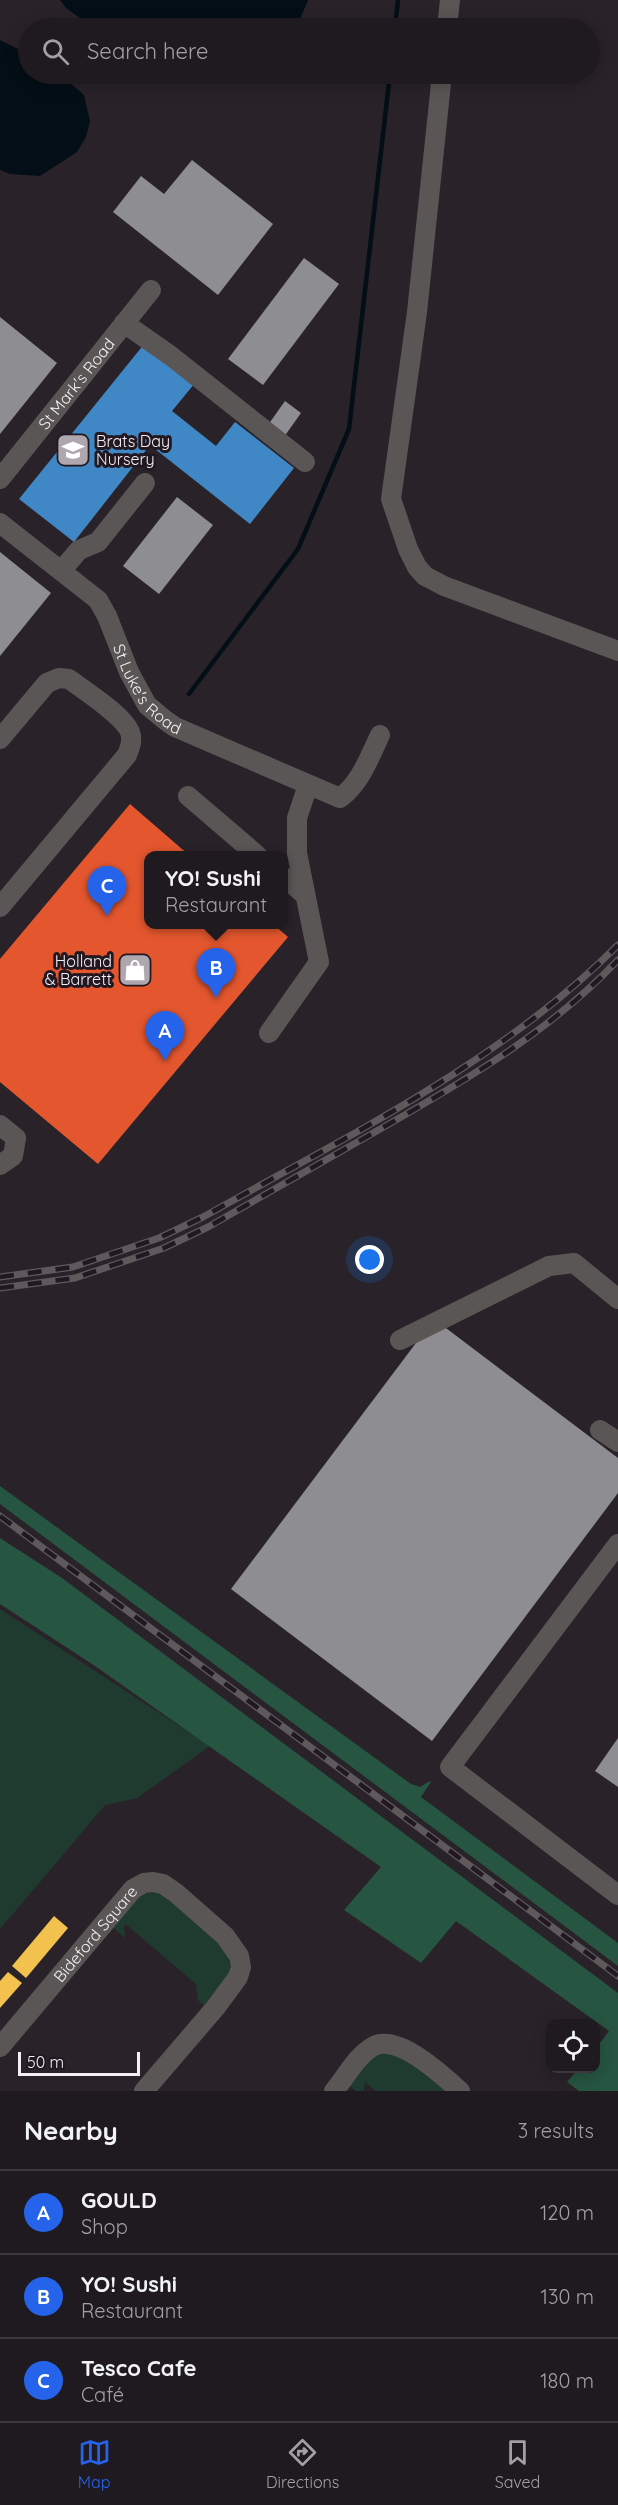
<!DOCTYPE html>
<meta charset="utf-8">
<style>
body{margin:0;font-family:Quicksand,sans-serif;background:#2c272c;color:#f1f3f6}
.controls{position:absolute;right:18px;bottom:18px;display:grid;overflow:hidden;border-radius:12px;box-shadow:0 3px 15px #0003}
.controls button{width:54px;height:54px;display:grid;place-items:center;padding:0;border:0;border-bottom:2px solid #3c383d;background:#1f1a1f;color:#f1f3f6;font:30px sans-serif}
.scale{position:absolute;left:18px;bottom:15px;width:122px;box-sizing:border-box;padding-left:6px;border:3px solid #f5eef4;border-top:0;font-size:16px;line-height:21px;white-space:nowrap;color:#f5eef4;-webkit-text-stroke:4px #211821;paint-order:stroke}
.you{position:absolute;left:370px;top:1260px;width:21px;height:21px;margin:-15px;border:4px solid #fff;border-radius:50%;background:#1a73e8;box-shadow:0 0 0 9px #1a73e833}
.badge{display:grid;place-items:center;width:39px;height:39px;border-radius:50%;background:#2563eb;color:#fff;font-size:20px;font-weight:700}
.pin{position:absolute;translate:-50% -50px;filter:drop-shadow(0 2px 3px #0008)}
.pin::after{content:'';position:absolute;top:32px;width:21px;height:18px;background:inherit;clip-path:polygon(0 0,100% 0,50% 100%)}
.popup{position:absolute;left:144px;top:851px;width:144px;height:78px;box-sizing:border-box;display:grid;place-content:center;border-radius:12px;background:#1f1a1f;filter:drop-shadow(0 2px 4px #0005);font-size:20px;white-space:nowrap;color:#a1a1a4}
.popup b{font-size:22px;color:#f1f3f6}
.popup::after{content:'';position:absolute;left:50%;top:100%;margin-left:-12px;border:12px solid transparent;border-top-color:#1f1a1f}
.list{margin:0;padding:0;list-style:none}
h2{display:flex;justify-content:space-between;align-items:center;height:78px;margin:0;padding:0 24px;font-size:26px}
h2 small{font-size:20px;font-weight:400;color:#a1a1a4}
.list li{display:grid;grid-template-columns:39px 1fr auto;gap:18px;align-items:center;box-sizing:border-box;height:84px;padding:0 24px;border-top:2px solid #3c383d}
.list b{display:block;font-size:22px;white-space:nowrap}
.list p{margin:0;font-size:20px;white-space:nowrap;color:#a1a1a4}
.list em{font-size:20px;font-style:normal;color:#a1a1a4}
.icon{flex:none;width:33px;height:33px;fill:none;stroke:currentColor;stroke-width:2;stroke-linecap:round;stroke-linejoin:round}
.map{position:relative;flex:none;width:618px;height:2091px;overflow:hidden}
.search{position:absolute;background:#1f1a1f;box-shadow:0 3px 15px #0003;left:18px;right:18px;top:18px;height:66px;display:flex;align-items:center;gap:15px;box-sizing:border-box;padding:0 21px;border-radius:33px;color:#a1a1a4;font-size:22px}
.sheet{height:330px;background:#1f1a1f}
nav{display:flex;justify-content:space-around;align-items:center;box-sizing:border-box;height:84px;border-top:2px solid #3c383d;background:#1f1a1f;font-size:16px;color:#a1a1a4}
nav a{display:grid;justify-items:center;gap:3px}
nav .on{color:#2563eb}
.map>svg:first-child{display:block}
.green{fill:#1f3b2f}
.forest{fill:#265541}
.water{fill:#040e16}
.homes{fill:#f2c14e}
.shops{fill:#e4572e}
.schools{fill:#3f88c5}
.industry{fill:#8d8d92}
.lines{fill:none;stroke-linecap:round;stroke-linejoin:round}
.stream{stroke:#040e16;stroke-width:4.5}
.minor{stroke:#5a5656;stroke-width:20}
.rail-casing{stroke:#5e5a5c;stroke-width:7}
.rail{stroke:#211821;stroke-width:4.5;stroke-dasharray:14;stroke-linecap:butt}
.labels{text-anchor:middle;stroke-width:6;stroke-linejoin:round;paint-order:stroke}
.street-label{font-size:16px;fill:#f5eef4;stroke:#211821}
.poi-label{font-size:16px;fill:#f5eef4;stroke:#211821;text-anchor:start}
</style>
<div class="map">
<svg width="618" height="2091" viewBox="0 0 618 2091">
<rect width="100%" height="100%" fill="#292329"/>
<g class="green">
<path d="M0,1609L210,1746L137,1798L105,1805L0,1929Z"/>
<path d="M155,1892L166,1895C186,1912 241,1948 229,1978C224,1988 213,1999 206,2008L198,2000L196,1984L127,1925H124L125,1938L110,1925C124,1909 133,1894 155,1892Z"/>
<path d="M384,2052L400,2055L445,2091H376L365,2082L364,2091H356L349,2085L369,2060Z"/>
</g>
<g class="forest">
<path d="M0,1486L411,1784L420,1787L430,1781L431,1782L421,1797L618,1943V1966L0,1504Z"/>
<path d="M0,1538L62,1578L618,1993V2091H579L567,2082L578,2069L596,2068V2048L609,2031L456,1921L421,1963L344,1910L381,1867L95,1666L0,1604Z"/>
</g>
<g class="water">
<path d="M60,0H308L298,24L293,28H94L66,8Z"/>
<path d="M0,40L28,54V74H60L84,95L90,121L86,137L77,152L40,176L10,174L0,170Z"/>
</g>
<g class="homes">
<path d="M54,1916L68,1928L26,1978L12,1966Z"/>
<path d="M8,1972L22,1983L0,2008V1981Z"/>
</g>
<path class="shops" d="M130,804L190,856H148V924H273L288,937L98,1164L0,1082V959Z"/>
<path class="schools" d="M145,343L195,383L172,411L216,446L235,422L294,468L250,524L150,445L74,542L19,499Z"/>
<g class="industry">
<path d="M192,160L273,224L218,295L113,212L141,176L164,194Z"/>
<path d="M304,258L339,284L263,385L228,359Z"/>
<path d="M0,317L57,363L0,434Z"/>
<path d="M285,401L301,413L284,437L268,425Z"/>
<path d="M177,497L213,525L159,594L123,566Z"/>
<path d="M0,552L51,593L0,656Z"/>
<path d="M434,1319L618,1458V1493L432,1741L231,1589Z"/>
<path d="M618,1738V1787L595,1771Z"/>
</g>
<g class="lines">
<g class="stream">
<path d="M395,28L398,0"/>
<path d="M189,694L298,549L349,429L390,74"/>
</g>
<g class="minor">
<path d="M447,28L450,0"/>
<path d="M442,74L417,312L391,499L408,549L417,567L425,576L444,586L618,651"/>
<path d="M124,323L171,356L305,462"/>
<path id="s1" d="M0,479L151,290"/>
<path id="s2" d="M0,523L98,600L107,616L129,672L147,705L165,720L175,727L340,798C361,782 369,758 380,735"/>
<path d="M61,571L79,550L98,542L145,483"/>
<path d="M0,739L47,683L59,678L69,679C85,691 123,715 130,732C133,740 130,748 127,755L0,907"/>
<path d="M188,796L258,856"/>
<path d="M284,877L305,895"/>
<path d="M269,1033L319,962L297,853V818L308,785"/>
<path d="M0,1125L16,1138L13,1156L0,1165"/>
<path d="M400,1340L549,1266L574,1263L618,1299"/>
<path d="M600,1430L618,1442"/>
<path d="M618,1544L450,1767L618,1895"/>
<path id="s3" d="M0,2047L133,1889L144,1883L153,1882L163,1884L176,1893L225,1936L239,1956L241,1967L238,1977L216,2007L144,2091"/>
<path d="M334,2091C346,2077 357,2055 374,2046C399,2034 442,2075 460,2091"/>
</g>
<g class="rail-casing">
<g id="rail">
<path d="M0,1277L73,1267L159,1238L203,1217C347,1136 500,1063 618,945"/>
<path d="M0,1288L75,1278L164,1248L208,1227C266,1194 324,1161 382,1128C466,1080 551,1031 618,960"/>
<path d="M0,1516L618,1976"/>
</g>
</g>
<use href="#rail" class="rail"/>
</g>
<defs>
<g id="school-square" transform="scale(1.725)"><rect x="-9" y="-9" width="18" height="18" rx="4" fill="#aea7ad" stroke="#211821"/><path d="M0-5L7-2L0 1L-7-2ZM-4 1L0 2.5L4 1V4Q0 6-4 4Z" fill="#fff"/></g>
<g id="shop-square" transform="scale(1.725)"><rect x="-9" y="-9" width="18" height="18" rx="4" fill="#aea7ad" stroke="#211821"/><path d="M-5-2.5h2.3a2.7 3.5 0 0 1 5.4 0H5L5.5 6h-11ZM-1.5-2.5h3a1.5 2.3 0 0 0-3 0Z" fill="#fff"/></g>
</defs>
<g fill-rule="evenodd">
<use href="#school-square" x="73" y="450"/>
<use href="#shop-square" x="135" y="970"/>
</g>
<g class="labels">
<g class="street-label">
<text dy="6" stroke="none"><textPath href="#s1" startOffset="122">St Mark's Road</textPath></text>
<text dy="6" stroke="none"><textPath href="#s2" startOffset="228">St Luke's Road</textPath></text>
<text dy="6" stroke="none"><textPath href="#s3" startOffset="148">Bideford Square</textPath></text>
</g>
<g class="poi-label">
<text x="96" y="447">Brats Day<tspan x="96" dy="18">Nursery</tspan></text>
<text x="112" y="967" text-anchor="end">Holland<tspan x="112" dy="18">&amp; Barrett</tspan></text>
</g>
</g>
</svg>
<div class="controls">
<button><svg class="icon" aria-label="locate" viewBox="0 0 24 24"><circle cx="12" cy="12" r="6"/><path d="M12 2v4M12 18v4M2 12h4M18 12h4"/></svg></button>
</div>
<div class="scale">50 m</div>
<div class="you"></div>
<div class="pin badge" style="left:165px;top:1061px">A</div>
<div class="pin badge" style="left:216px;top:998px">B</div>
<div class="popup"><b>YO! Sushi</b>Restaurant</div>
<div class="pin badge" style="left:107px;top:916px">C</div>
<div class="search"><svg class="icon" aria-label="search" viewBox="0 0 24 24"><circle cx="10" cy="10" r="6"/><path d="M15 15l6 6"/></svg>Search here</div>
</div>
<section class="sheet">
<h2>Nearby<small>3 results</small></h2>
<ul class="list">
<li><span class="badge">A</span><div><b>GOULD</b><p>Shop</p></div><em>120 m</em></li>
<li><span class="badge">B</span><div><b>YO! Sushi</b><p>Restaurant</p></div><em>130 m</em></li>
<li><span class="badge">C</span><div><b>Tesco Cafe</b><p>Café</p></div><em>180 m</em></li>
</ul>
</section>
<nav>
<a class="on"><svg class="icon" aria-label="map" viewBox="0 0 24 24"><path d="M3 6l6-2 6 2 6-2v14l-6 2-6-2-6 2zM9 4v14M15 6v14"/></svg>Map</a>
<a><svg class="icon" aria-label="directions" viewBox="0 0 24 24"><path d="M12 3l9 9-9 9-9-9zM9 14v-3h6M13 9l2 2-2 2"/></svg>Directions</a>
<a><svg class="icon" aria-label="saved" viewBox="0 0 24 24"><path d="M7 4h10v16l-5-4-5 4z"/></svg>Saved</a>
</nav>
